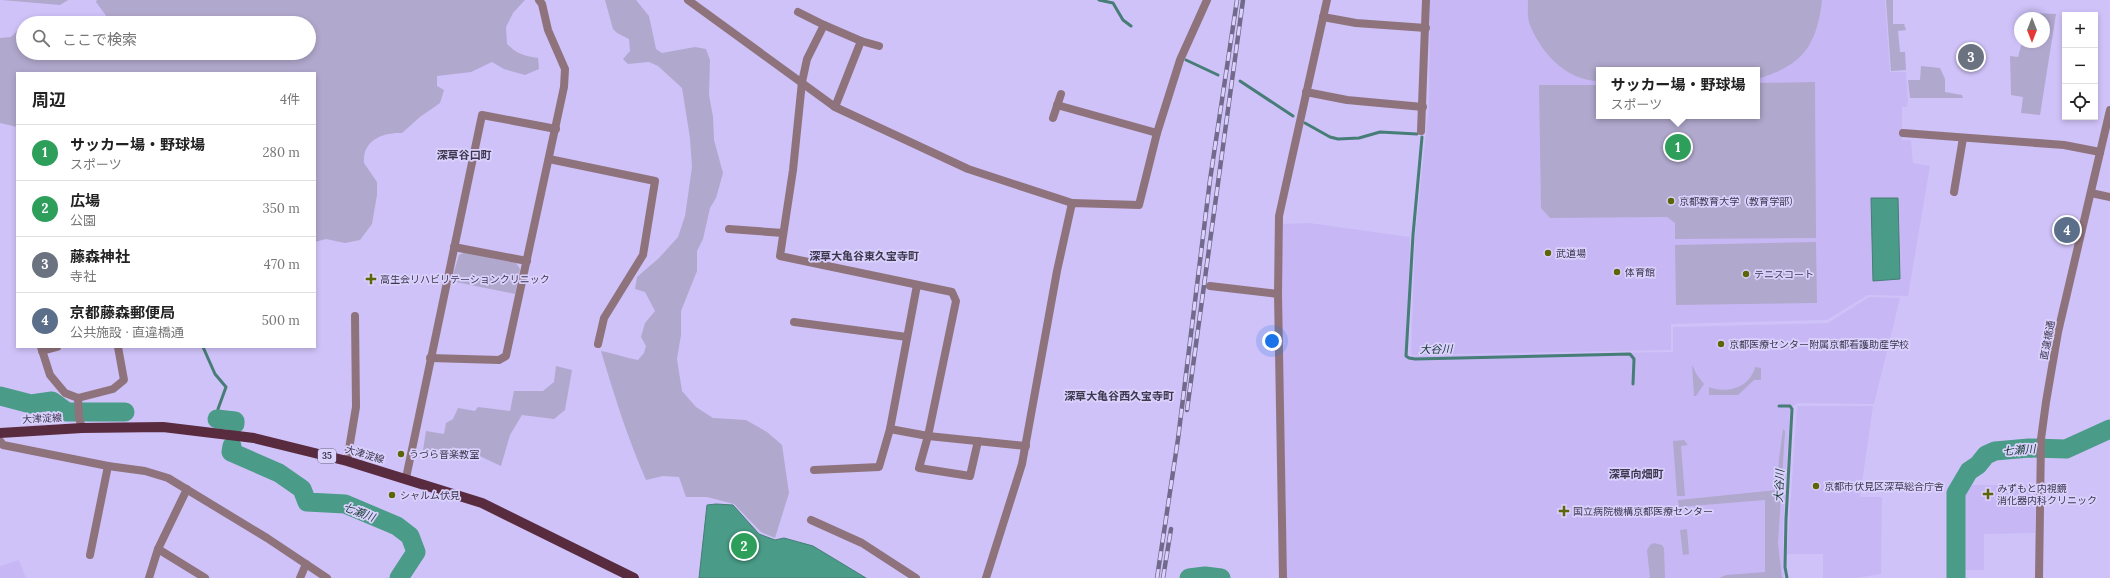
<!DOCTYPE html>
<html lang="ja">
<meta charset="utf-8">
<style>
body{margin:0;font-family:Lora,"Noto Sans JP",serif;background:#f2f2f2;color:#222}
.controls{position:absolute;right:12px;top:12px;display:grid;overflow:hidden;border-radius:0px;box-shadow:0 2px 6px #0003}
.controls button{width:36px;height:36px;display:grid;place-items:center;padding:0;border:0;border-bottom:1px solid #e0e0e0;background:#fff;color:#222;font:20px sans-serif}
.compass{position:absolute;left:2014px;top:12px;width:36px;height:36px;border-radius:50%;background:#fff;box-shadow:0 2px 6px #0003;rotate:180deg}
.you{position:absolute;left:1272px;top:341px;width:14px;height:14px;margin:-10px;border:3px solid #fff;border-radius:50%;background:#1a73e8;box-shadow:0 0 0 6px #1a73e833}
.badge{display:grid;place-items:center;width:26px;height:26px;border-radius:50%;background:#0f766e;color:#fff;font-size:13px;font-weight:700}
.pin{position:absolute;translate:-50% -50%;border:2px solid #fff;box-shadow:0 1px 4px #0006}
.popup{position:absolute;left:1596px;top:67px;width:164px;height:52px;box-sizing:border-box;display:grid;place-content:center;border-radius:0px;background:#fff;filter:drop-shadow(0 1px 3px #0005);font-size:13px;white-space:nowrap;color:#767676}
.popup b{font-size:15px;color:#222}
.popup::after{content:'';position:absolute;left:50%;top:100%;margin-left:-8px;border:8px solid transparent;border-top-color:#fff}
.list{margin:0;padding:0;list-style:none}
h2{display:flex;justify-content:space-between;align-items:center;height:52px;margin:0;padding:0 16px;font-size:17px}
h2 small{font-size:13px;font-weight:400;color:#767676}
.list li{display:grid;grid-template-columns:26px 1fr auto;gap:12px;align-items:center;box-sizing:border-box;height:56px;padding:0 16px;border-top:1px solid #e0e0e0}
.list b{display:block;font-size:15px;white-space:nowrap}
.list p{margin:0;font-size:13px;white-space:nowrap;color:#767676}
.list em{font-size:13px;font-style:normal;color:#767676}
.icon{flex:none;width:22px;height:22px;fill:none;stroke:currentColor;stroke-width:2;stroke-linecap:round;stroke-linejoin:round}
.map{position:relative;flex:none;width:2110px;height:578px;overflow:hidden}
.search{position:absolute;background:#fff;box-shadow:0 2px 6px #0003;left:16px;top:16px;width:300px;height:44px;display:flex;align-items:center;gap:10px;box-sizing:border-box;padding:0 14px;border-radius:22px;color:#767676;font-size:15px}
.panel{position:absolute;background:#fff;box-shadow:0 2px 6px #0003;left:16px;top:72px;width:300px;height:276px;border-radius:0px}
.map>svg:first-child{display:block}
.built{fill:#c7b8f5;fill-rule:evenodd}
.green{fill:#b1a8cd}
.water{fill:#4a9b87;stroke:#467d76}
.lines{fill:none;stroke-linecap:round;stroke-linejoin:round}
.stream{stroke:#467d76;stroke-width:3}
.river{stroke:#4a9b87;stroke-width:19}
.street{stroke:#8f737c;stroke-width:8}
.primary{stroke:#592b3e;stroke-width:10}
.rail-casing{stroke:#726a8b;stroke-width:4.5}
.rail{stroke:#dbd1fd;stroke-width:3;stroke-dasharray:9;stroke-linecap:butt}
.poi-dot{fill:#5d6607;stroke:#dbd1fd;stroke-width:1.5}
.labels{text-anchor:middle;stroke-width:3.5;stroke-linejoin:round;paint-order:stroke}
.shield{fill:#dbd1fd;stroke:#6c6682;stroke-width:1}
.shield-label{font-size:9px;font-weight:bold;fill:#3d384e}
.poi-label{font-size:10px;fill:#3d384e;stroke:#dbd1fd;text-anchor:start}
.street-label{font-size:10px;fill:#3d384e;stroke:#dbd1fd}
.neighbourhood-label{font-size:11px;font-weight:bold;fill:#3d384e;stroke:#dbd1fd}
.water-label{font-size:11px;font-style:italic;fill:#133930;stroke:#dbd1fd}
</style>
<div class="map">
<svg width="2110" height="578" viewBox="0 0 2110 578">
<rect width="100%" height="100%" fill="#cfc2f8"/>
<g class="built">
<path d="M1430,0H1885L1890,72H1906L1908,100L1907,107H1902V140H1911L1913,163L1930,166L1908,296L1868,295L1827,320L1671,324V350L1411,355L1415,237L1429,105ZM1599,70H1757V116H1599Z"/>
<path d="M1309,223L1410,237L1408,356L1673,352V327L1828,323L1869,297L1900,298L1874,404L1798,403L1790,409L1783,528L1784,578H1287L1281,303L1283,224Z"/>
<path d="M1797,406H1873L1860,497H1882L1881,574L1856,578H1823V554H1787Z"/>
<path d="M1966,485H2035V533L1984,534V570H1961V496Z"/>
<path d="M19,560L26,578H0V566Z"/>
</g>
<g class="green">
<path d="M2,0H68L60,5Z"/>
<path d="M97,0H525L513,13L506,27L507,44C517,54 525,56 538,58L539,69L525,75L504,69L492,62L471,72L437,76V86L444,90L440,103L420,117L402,133C382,132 362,141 364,163L377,182V195L372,224L360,240L345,243L326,239L315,242V73H17V127L0,123V38L11,37L23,25V53H309V23H127L126,21L107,17L96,2Z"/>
<path d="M605,0H636L649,16L656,49L662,53L695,47L706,49L710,60L709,95L713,117L714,140L723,173L716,198L710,208L703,239L697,251V271L681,311V335L677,359L682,391L696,407L713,418L746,420L767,432L782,445L789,493L775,538L761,532L734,504L707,497H686L679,477L663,476L646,480C628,439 614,395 601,351C614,353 625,358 638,360L644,353L646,346L641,337L645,323L655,311L645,292L635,289L637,277L659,258L678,237L685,216L692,167L690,138L682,88L658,66L649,62L628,64L623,59L630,51L629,39L617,33L613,29Z"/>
<path d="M1528,0H1822C1817,46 1802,66 1757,79V70H1599V81C1567,81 1541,53 1530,25C1527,18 1528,8 1528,0Z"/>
<path d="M1886,0H1893V24H1904L1906,30L1898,31L1900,52H1905L1906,70L1891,71Z"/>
<path d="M2030,13L2056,14L2040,115L2021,113L2023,97L2011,95L2010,56L2018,57L2022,42H2044V18H2021V16Z"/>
<path d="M1921,66L1940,68L1945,79V92L1962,95L1963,98H1910L1908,80H1920Z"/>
<path d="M1815,82L1816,238L1675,239V223L1667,217L1550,218L1541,208L1539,85H1599V116H1757V83Z"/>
<path d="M1816,242L1817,303L1676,305L1675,245Z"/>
<path d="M465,252L516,263L520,269L515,294L451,281L459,255Z"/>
<path d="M1692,365L1697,375L1704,384L1696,396H1694Z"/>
<path d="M556,366L572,370L565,410L554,419L522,415L510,435L501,466L469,451L423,450L426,431L444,434L446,423L453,419L458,408L475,411L478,407L510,411L514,391H543L554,382Z"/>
<path d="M1755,367L1761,368V380H1754L1738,395H1709V387C1726,394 1750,388 1755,367Z"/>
<path d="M1783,429L1785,431L1778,543L1782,578H1719L1726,575L1765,572V500L1679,507L1678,500L1777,490L1779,459Z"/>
<path d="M1684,440L1688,445L1681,446L1685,496H1677L1673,441Z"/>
<path d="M1687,529L1689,554L1683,555L1680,530Z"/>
<path d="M1654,543L1662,545L1664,548L1665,578H1650L1647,550L1650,545Z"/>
</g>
<g class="water">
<path d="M1871,198H1898L1900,279L1873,281Z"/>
<path d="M716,504L733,505L759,534L775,540L784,538L813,546L866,578H699L707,505Z"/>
</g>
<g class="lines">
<g class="stream">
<path d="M1099,0L1113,3L1123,20L1131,26"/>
<path d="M1186,60L1218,75"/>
<path d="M1240,81L1293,116"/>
<path d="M1305,123L1330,137L1338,139L1359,138L1380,132L1417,134"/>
<path d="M1422,137L1413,235L1406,356L1409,358L1415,359L1630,354L1634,359L1633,384"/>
<path d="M203,347L215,374L226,387L218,409V419"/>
<path d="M1779,406H1790L1792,409L1786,519L1785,567L1787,578"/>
</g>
<g class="river">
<path d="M0,396L31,404L52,401L67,412H125"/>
<path d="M217,419L235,421V424"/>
<path d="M232,446L231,452L279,473L302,489L307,502L345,504L397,526L410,536L416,552L399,578"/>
<path d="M1189,578L1205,576L1221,578"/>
<path d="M1956,578V493L1969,471L1978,465L1986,455L1995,451L2029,448L2066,449L2110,429"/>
</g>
<g class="street">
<path d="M688,0L835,107L968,169L1072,203"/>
<path d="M798,12L824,25"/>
<path d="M1323,17L1356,23L1426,28"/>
<path d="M861,41L879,46"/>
<path d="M1306,92L1347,100L1423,107"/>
<path d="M1057,105L1157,133"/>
<path d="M835,107L861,41L824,25L807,59L802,82L793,170L780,256L952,292L956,301L928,436L919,468L970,476L978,441"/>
<path d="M1053,118L1061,94"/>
<path d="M1421,131L1426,0"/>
<path d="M1903,133L2064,145L2100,152"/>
<path d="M549,159L655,181L643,255L604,318L598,344"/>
<path d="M1954,192L1963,138"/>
<path d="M2091,193L2110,197"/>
<path d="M729,229L783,233"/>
<path d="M454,247L527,261"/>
<path d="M1210,286L1278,294"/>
<path d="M794,322L907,337"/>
<path d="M41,347L50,375L65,393L78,398L113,389L124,380L118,347"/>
<path d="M42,351L57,347"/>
<path d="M430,358L499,360L506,356L564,87L565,69L548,30L542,4L539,0"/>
<path d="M78,398L79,418L82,428"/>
<path d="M890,429L928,436L1026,446"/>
<path d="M0,441L3,445L108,466L145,471L168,478L267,538L327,578"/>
<path d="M347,461L356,407L355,316"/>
<path d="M814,470L879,467L890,429L917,285"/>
<path d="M406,478L482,115L556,129"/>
<path d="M187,489L158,549L205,578"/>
<path d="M811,520L862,543L916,578"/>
<path d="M90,555L108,466"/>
<path d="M149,578L158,549"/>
<path d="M300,578L306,564"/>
<path d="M986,578L1022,464L1057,271L1072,203L1139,205L1157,133L1180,60L1207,0"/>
<path d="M1283,578L1278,294L1279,216L1327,0"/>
<path d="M2039,578L2041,439L2046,402L2058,332L2110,110"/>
</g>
<path class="primary" d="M0,433L82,428L163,427L254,438L347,461L482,503L634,578"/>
<g class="rail-casing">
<g id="rail">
<path d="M1187,410L1243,0"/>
<path d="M1157,578L1178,439L1210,180L1237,0"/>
<path d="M1163,578L1171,529"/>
</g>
</g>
<use href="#rail" class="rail"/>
</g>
<g class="poi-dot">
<circle cx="1671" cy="201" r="4"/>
<circle cx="1548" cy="253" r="4"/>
<circle cx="1617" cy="272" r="4"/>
<circle cx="1746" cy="274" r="4"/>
<path d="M369 273h4v4h4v4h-4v4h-4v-4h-4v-4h4z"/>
<circle cx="1721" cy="344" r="4"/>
<circle cx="401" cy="454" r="4"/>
<circle cx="1816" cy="486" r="4"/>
<path d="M1986 488h4v4h4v4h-4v4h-4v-4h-4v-4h4z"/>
<circle cx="392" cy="495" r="4"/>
<path d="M1562 505h4v4h4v4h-4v4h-4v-4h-4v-4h4z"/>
</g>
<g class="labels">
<rect class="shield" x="318" y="449" width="18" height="14" rx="3"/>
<g class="shield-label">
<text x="327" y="459">35</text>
</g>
<g class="poi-label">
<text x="1679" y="205">京都教育大学（教育学部）</text>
<text x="1556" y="257">武道場</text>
<text x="1625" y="276">体育館</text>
<text x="1754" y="278">テニスコート</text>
<text x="380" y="283">高生会リハビリテーションクリニック</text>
<text x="1729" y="348">京都医療センター附属京都看護助産学校</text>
<text x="409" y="458">うづら音楽教室</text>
<text x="1824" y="490">京都市伏見区深草総合庁舎</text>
<text x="1997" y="492">みずもと内視鏡<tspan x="1997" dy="12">消化器内科クリニック</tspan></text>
<text x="400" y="499">シャルム伏見</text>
<text x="1573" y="515">国立病院機構京都医療センター</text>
</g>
<g class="street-label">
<text transform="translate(2047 340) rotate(-79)" y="4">直違橋通</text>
<text transform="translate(42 418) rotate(-3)" y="4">大津淀線</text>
<text transform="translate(365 454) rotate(16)" y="4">大津淀線</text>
</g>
<g class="neighbourhood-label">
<text x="464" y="159">深草谷口町</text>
<text x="864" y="260">深草大亀谷東久宝寺町</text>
<text x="1119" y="400">深草大亀谷西久宝寺町</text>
<text x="1636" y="478">深草向畑町</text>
</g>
<g class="water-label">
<text transform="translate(1436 349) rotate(-1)" y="4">大谷川</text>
<text transform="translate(2019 450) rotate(-4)" y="4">七瀬川</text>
<text transform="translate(1779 486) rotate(-87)" y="4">大谷川</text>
<text transform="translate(359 512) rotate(20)" y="4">七瀬川</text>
</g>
</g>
</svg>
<div class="controls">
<button>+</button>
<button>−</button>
<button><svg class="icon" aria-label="locate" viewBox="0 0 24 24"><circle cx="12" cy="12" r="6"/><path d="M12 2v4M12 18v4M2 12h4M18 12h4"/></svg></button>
</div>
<svg class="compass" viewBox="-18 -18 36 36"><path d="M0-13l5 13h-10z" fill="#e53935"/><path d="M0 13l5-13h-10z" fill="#767676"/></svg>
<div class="you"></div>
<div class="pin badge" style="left:1678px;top:147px;background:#2e9e5b">1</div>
<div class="popup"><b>サッカー場・野球場</b>スポーツ</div>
<div class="pin badge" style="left:744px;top:546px;background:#2e9e5b">2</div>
<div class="pin badge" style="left:1971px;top:57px;background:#6b7280">3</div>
<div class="pin badge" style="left:2067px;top:230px;background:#5c6f8a">4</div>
<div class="search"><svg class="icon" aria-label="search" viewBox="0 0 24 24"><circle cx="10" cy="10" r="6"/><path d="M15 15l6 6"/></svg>ここで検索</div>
<section class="panel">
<h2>周辺<small>4件</small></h2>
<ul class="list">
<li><span class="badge" style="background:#2e9e5b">1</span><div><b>サッカー場・野球場</b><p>スポーツ</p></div><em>280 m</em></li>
<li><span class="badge" style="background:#2e9e5b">2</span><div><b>広場</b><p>公園</p></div><em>350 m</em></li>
<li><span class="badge" style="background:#6b7280">3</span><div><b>藤森神社</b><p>寺社</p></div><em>470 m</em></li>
<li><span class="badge" style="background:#5c6f8a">4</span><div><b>京都藤森郵便局</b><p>公共施設 · 直違橋通</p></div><em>500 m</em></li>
</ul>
</section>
</div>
